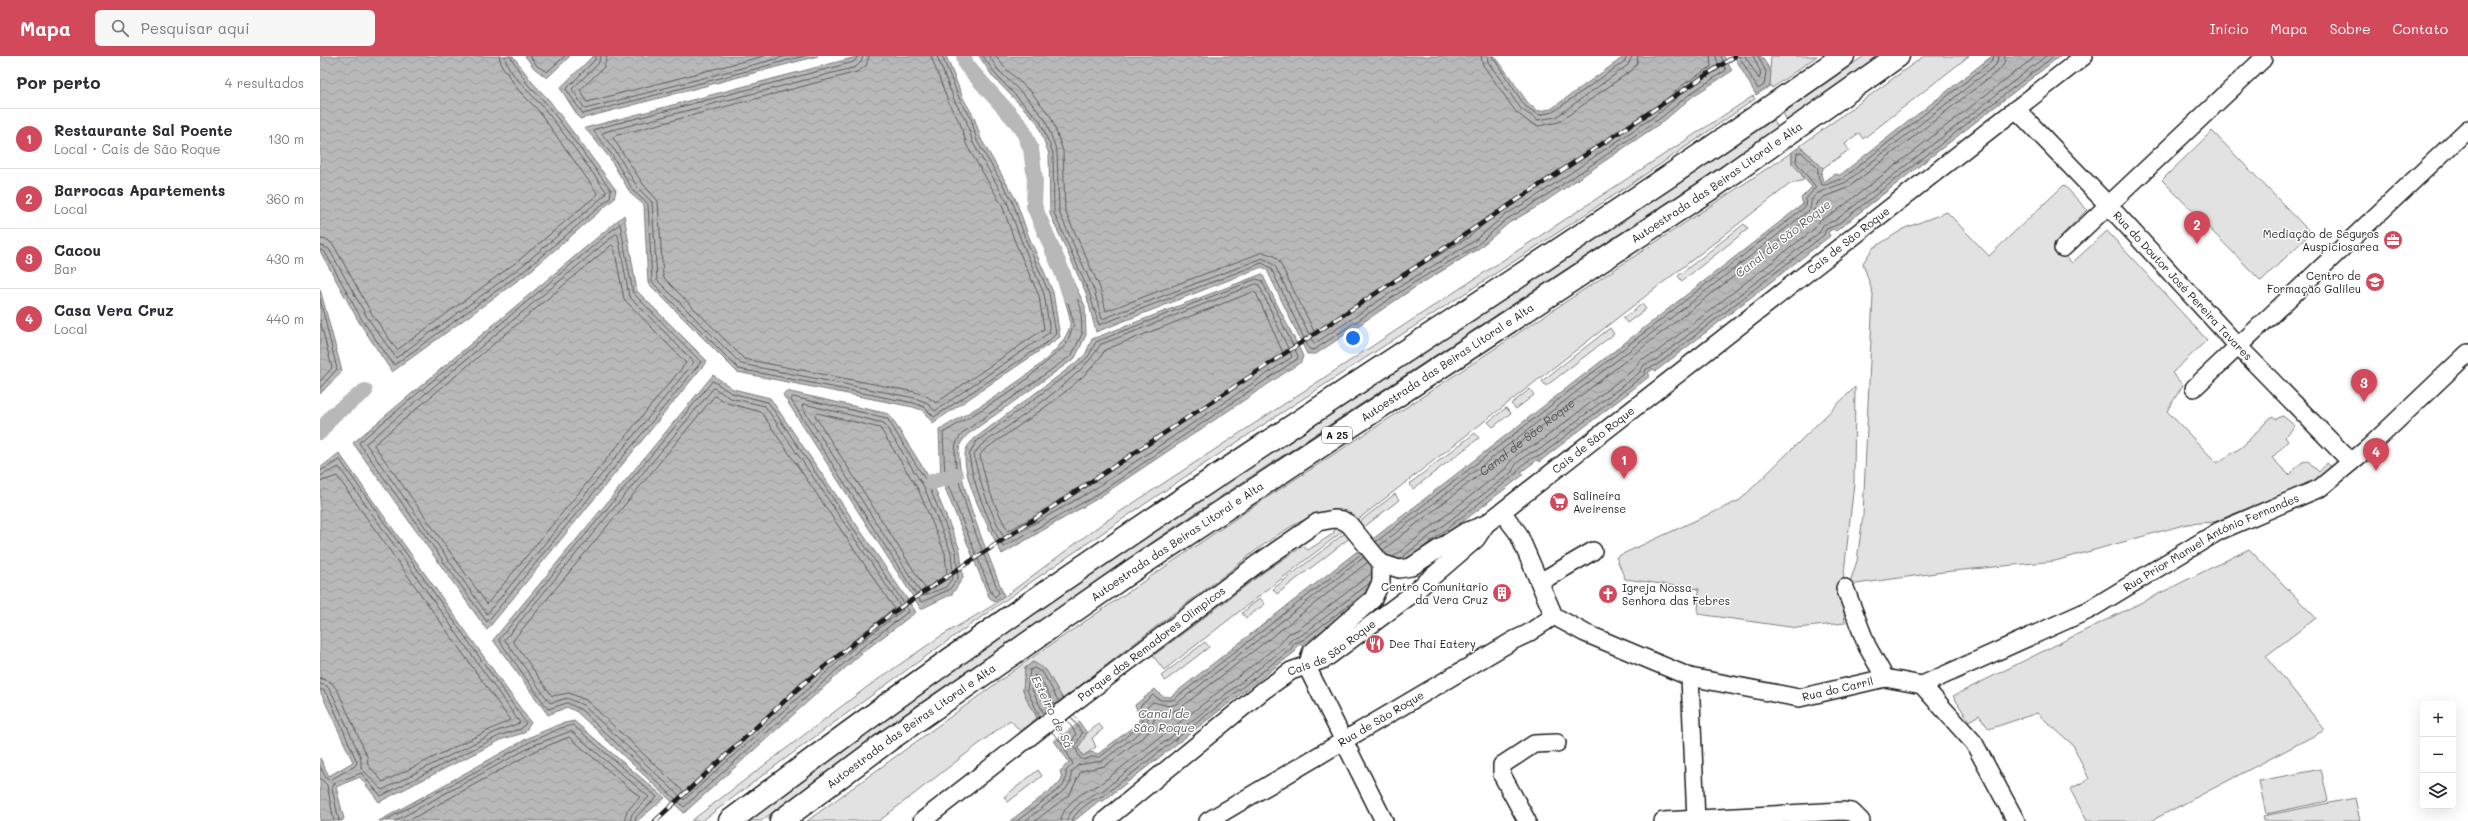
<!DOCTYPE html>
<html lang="pt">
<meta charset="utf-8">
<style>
body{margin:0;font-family:Mali,sans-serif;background:#f7f7f7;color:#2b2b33}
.controls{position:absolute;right:12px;bottom:12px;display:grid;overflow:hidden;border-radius:6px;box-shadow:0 4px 16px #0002}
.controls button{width:36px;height:36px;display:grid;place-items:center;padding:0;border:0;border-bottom:1px solid #e1e1e2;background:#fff;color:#2b2b33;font:20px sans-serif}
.you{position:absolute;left:1033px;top:282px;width:14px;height:14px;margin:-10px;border:3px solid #fff;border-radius:50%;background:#1a73e8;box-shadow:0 0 0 6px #1a73e833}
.badge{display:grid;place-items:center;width:26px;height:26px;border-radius:50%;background:#d1495b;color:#fff;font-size:13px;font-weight:700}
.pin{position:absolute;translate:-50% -33px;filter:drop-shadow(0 1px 2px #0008)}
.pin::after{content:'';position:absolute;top:21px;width:14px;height:12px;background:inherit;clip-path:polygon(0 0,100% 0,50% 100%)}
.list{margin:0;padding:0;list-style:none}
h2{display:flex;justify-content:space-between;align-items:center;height:52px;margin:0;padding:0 16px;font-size:17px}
h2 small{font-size:13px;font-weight:400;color:#7c7c81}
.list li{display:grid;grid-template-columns:26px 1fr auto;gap:12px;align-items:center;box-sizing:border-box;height:60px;padding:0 16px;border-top:1px solid #e1e1e2}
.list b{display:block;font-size:15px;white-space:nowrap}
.list p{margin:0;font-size:13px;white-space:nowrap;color:#7c7c81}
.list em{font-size:13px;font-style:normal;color:#7c7c81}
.icon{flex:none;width:22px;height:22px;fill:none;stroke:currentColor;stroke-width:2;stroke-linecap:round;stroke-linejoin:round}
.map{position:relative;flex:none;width:2148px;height:765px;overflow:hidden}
header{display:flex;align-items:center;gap:24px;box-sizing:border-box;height:56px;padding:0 20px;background:#d1495b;color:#fff}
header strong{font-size:19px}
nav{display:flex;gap:22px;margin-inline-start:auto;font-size:14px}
.search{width:280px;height:36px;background:#f7f7f7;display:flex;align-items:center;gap:10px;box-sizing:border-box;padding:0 14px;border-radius:6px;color:#7c7c81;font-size:15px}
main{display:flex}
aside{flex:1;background:#fff}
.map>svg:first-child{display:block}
.green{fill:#e2e2e2;stroke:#7f7f7f}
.water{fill:url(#water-waves);stroke:#7a7a7a}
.pier{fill:#fff}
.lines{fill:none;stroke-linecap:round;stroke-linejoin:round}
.shore{stroke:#5a5a5a;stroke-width:1}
.canal{stroke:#b8b8b8;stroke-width:16}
.minor-casing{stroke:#1c1c1c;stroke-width:20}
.highway-casing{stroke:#1c1c1c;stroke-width:25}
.minor{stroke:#fff;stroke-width:17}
.highway{stroke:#fff;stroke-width:22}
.rail-casing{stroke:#1c1c1c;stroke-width:4.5}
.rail{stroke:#fff;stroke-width:3;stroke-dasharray:9;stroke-linecap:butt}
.labels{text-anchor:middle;stroke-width:3;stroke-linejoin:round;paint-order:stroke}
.shield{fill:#fff;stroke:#606060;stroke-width:1}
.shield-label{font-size:10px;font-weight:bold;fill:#1c1c1c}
.street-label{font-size:11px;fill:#1c1c1c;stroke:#fff}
.poi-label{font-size:11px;fill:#1c1c1c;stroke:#fff;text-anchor:end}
.water-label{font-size:12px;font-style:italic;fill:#5a5a5a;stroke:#fff}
</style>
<header>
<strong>Mapa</strong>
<div class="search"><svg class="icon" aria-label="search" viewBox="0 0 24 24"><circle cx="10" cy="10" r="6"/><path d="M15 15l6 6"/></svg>Pesquisar aqui</div>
<nav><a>Início</a><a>Mapa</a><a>Sobre</a><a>Contato</a></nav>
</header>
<main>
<aside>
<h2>Por perto<small>4 resultados</small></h2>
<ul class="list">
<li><span class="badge">1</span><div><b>Restaurante Sal Poente</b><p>Local · Cais de São Roque</p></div><em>130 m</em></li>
<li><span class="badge">2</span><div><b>Barrocas Apartements</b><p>Local</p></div><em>360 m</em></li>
<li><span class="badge">3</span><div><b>Cacou</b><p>Bar</p></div><em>430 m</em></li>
<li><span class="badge">4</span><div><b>Casa Vera Cruz</b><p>Local</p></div><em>440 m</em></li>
</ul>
</aside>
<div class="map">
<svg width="2148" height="765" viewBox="0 0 2148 765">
<defs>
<pattern id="water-waves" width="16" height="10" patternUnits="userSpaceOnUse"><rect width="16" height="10" fill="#b8b8b8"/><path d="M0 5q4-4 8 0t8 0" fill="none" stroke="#9e9e9e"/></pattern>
</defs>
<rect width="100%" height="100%" fill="#fff"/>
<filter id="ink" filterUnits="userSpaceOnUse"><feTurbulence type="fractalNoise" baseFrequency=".025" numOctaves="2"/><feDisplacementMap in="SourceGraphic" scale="8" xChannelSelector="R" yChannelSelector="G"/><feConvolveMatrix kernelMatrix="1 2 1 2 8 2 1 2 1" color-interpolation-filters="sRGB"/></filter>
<g filter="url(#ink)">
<g class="green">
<path d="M1451,0H1497L1452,32L1449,28Z"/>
<path d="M1544,0H1559L1467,65L1463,57Z"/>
<path d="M1604,0H1649L1543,83L1539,77L1525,88L1529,94L1503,112L1480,90Z"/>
<path d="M1433,40L1435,43C1274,156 1107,261 943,369C752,495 564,627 382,765H371L547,631L621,580L672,550L783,467Z"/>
<path d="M1453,64L1458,72L1380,125L856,470L592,653L441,765H426C537,684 648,602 761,524C990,367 1225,220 1453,64Z"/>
<path d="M1892,75L1991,177L1941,225L1842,124Z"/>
<path d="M1472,96V108L1479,113L1484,124L1470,128L844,614L833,600L944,516L983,490L988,494L1013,478L1019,462L1016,455C979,456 931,499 902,521C848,561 795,602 743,643L726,614L713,606L705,612L703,634L717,662L700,675L690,664L559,765H487L707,605L943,444L1073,360Z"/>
<path d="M1744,129L1767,154L1734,187L1752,207L1787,175L1887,284L1852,317L1863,329L1847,355L1897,407L1922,391L1952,360L1956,363L1963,360L1975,370L1965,381L1968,385L1952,402L1969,419L1982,406L1988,405L1999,416L2007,407L2013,412L2001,422L1894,466L1867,468L1735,505L1623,516L1529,529L1537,505L1543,459L1553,238L1543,207L1553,192L1585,172L1627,156L1669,200Z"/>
<path d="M1424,168L1428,173L1362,225L1358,220Z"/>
<path d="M1322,248L1326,253L1307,267L1303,262Z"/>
<path d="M1290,272L1294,278L1226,330L1222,325Z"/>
<path d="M1535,331L1534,427L1522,535L1525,567L1477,572L1378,558L1379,533L1305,523L1296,501L1420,444Z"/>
<path d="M1210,333L1214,339L1196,353L1191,348Z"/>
<path d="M1186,352L1191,357L1173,371L1168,366Z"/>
<path d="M1155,377L1159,382L1093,433L1089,428Z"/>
<path d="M1075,438L1079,444L957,538L953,533Z"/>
<path d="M1929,493L1996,562L1946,600L2005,674L1831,765H1767L1750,733L1769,723L1753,689L1717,657L1669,673L1659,659L1649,665L1633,640Z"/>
<path d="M940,542L945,548L926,562L922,557Z"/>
<path d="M885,586L889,591L845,625L841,620Z"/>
<path d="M779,668L783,673L772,682L776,691L763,700L758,692L767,677Z"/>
<path d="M2001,713L2008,745L1946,758L1939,725Z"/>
<path d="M718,714L722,720L688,746L684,741Z"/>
<path d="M2035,742L2040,765H1944L1943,760Z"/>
</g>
<g class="water">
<path d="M0,0H193L212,26L229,44L296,134L294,143L208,217L72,316L39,266L0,195Z"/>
<path d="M205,0H250L227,22L214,12Z"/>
<path d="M273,0H498L260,63L240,32Z"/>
<path d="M540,0H626L643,42L654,61L661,83L695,142L709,181L733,236L740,281L613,367L602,354L593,351L417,316L328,227L324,149L311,138L289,101L265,72Z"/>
<path d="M659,0H1175L1208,47L1218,55L1231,53L1305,0H1404L1412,15L1373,40L1345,64L1220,149L1189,167L1158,193L1097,230L996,298H987L947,214L942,211L776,276L766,237L730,158L729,98L717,66L673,21Z"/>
<path d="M1414,0H1441L1451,15L1450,30L1436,39Z"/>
<path d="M1672,0H1740L1516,175L1513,173L1508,176L1510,180L1336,315L1333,313L1328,317L1330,320L1219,406L1217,404L1201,416L1203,419L982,590L980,588L975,592L976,595L782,746L780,744L754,765H690L740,727L742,722L740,715L749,706L709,649L703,634L705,612L713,606L726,614L743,643L767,677L758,692L763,700L771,696L778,698L818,667L820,661L815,649L835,633L842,640L850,641L1483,148L1481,142L1492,131C1484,124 1481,115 1472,108V96L1480,90L1503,112L1501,119L1504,126L1514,118L1520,119Z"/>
<path d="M304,159L317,235L387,305L167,574L33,387Z"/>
<path d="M748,215L765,250L766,279L755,302L647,379C645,382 641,386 640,389C631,415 674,511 684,540L675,546L669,541L621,422L619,374C651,355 743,306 750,269C752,260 740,232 737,222Z"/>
<path d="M942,218L983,300L981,306L775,444L682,498C669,472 644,428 645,399C645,392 650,387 654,383L749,312L765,299L772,283Z"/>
<path d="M0,233L22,315L0,338Z"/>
<path d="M393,319L413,333L450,342L596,556L543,596L364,757L257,656L247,651L228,659L173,584Z"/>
<path d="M466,335L569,358L612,426L640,494L643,522L632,538L601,553L463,339Z"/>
<path d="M19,397L211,667L204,677L183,683L59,746L40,721L16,731L24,763L22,765H0V702L9,720L33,706L0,635V412Z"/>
<path d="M254,665L345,742L317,765H59L210,681L240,668Z"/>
</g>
<path class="pier" d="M743,643L759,666L733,685L717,662Z"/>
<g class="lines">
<g class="shore">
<path d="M210,0L217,10L227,16L245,0"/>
<path d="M276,0L275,4L246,33L263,58L484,0"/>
<path d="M281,0L278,8L252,33L265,53L467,0"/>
<path d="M287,0L284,11L260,34L267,46L444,0"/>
<path d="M538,0L534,6L275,73L274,76L292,99L314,136L328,148L332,226L419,313L594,347L604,351L614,361L726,287L736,278L729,237L705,182L692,144L657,85L651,62L640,44L622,0"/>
<path d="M543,0L541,6L536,11L284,76L282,78L296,96L318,132L332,146L337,224L421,308L595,342L606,346L615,355L730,276L724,238L701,184L687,146L653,87L646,64L635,46L617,0"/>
<path d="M549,0L546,10L537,16L294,80L293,82L323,128L338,145L343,221L424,303L595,336L608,341L616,347L724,273L719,240L695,186L682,149L647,90L640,67L629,48L611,0"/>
<path d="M663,0L676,19L720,65L733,97L734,157L769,236L779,269L942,207L951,212L989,293L994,294L1095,226L1156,190L1187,163L1218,145L1342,61L1371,37L1406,14L1401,0"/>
<path d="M669,0L679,15L707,42L725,63L737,96L739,156L774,234L782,263L943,202L955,210L994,288L1093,222L1153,186L1185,159L1215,141L1339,57L1367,33L1399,13L1396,0"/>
<path d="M676,0L684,11L712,37L731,61L743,95L745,155L780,232L786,255L943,196L954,200L959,205L996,279L1089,217L1149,181L1180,155L1212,136L1336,52L1364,28L1391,11L1390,0"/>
<path d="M1161,0L1163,9L1196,56L1210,67L1218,70L1239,66L1312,14L1317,7L1318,0"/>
<path d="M1167,0L1168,6L1201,53L1218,64L1236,61L1308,9L1312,0"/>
<path d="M1172,0L1205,50L1219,59L1233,56L1305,5L1307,0"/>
<path d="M1419,0L1438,33L1444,29L1446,16L1438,0"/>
<path d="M1425,0L1439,23L1441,17L1433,0"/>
<path d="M300,168L313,237L381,306L167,566L39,387Z"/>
<path d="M296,178L298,179L309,240L374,306L167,558L46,388Z"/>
<path d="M0,183L8,184L14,190L52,258L77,294L198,205L278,138L218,54L199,35L182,10L179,0"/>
<path d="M0,189L9,193L47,261L76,302L202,210L285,139L286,135C265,107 245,78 223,51C213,39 186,17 185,0"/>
<path d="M292,189L294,191L304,243L366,307L167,548L54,389Z"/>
<path d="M0,194L5,196L42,264L74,309L205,214L290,142L291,134L226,47L208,29L190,0"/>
<path d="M745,222L748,223L761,252L762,278L752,299L644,376C641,379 637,384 636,388C628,417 667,506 679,537L675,541L672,538L625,422L623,377L694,334L746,289L754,268L742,225Z"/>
<path d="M937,223L942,225L978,300L977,303L773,441L683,491C667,462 654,432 649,399L656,386L752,315L768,301L776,286Z"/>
<path d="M936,228L939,229L972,301L770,436L685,484C671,457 660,430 654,399L660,390C693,366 762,323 780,289Z"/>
<path d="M933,236L936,237L964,299L767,431L688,475C675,451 665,427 660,399L664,394C696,371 767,327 785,294Z"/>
<path d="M0,243L17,313L0,332"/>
<path d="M0,264L12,312L0,325"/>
<path d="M393,325L411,337L448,346L589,555L540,593L364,751L260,653L247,647L228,653L179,584Z"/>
<path d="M394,332L410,342L445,350L583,554L537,589L364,744L263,649L247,642L230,647L185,584Z"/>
<path d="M395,340L407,347L441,356L574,552L533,585L364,736L266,644L249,637L232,640L193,585Z"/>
<path d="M473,341L567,362L608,428L636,495L638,522L629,534L601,546L471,344Z"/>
<path d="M484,348L564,367L604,431L631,496L633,521L626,531L603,540L482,351Z"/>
<path d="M497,357L560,372L598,433L625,497L627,519L622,526L605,532L495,360Z"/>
<path d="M0,415L20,404L206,667L201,673L181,679L61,740L41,717L15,727L12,732L19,765"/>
<path d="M0,420L19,411L200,667L178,675L62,734L41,712V702L13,639L7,630L0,628"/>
<path d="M0,426L17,420L190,664L63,726L48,709L47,700L18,635L11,626L0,622"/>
<path d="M1056,486L1485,151L1486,143L1496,131L1476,106L1477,97L1481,96L1498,112V120L1502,129C1508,130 1514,124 1522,123L1672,5L1674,0"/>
<path d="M1059,490L1488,155C1492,151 1490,147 1492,143C1497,134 1516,131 1526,126L1676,9L1679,0"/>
<path id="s1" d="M1063,494L1491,160L1498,146L1504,141L1529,131L1679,14L1684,8L1685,0"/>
<path d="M1100,494L1196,418C1199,410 1212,400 1220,400L1324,319L1326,313L1337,309L1504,179L1506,173L1517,169L1734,0"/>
<path d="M1073,501L1186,412C1191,402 1205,391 1217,388L1313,314L1320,304L1334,298L1493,174L1500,164L1514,157L1716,0"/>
<path d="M1080,503L1192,416C1195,406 1209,396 1219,394L1319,317L1324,309L1336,304L1499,177L1503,169L1516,164L1726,0"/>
<path d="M0,633L4,635L9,641L37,706L35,710L10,724L6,722L0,711"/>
<path d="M724,658L712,633L714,619L719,621L735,649"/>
<path d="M720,661L707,634L710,614L714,612L723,617L739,646"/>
<path d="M751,661L762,677L755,691L760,702L764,704L771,701H780L821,669L824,661L820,650L833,639L841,644H853L1041,498"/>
<path d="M736,673L751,687L756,678L747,664"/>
<path d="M0,722L7,729L14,765"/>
<path d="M64,765L212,685L241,672L253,669L337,741L316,761L315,765"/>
<path d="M75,765L214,689L251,675L329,741L312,758L310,765"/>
<path d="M88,765L217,694L249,681L320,741L307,755L304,765"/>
<path d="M697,765L743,730L746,723V715L753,708L742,687L732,676"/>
<path d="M705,765L746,733L751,725V717L758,709L782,705L823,674L828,663L826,652L833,646L849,650L856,648L1044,501"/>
<path d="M715,765L750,738L761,715L785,710L827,678L834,665V654L851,656L859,653L1048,506"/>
<path d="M741,765C741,750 766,733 779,729L960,588L968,578L979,573L1052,517"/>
<path d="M747,765C748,754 771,737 782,735L965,592L972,583L982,579L1051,526"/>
<path d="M752,765C753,757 775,741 783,740L970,594L975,587L983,584L1046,536"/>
</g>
<g class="canal">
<path d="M644,0L646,9L702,72L711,93L715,124L714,150L743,218L750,239"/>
<path d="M0,376L13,359L45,335"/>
<path d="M612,426L636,419"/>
</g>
<g class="minor-casing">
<g id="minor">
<path id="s2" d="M1696,53L1788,149L1918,290L2031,406"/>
<path d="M1743,192L1943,3"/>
<path d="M1874,332L2148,73"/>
<path d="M1182,456L1198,477L1234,560"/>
<path d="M1061,507L1079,513L1091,511L1145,476L1166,468"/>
<path d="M1220,526L1273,495"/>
<path d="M1525,532L1547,590L1565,622"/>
<path id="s3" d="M1234,560L1265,577L1370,621L1479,642L1565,622L1602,629L1654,687L1696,765"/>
<path d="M987,611L1064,765"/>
<path d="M987,611L991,597L1053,543L1061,526V507"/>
<path d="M1370,621L1376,765"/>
<path id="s4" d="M1602,629L1769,554L1899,475L2000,432L2048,392L2148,297"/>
<path id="s5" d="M602,765L748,651L937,508L998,466L1014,463L1022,464L1029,468L1061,507"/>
<path id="s6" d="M784,765L944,634L971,615L1005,603L1091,539L1156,483L1166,468L1764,0"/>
<path id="s7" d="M888,765L1194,584L1207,578L1234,560"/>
<path d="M1207,765L1182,719V709L1214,688L1237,687"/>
<path d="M1343,765L1522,755L1532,756L1541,765"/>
</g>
</g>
<g class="highway-casing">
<g id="highway">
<path d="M410,765C536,670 664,577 796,488C1037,324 1284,169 1523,0"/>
<path id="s8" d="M461,765L569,684L813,514L1393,131L1578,0"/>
</g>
</g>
<use href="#minor" class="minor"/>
<use href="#highway" class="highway"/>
<g class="rail-casing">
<path id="rail" d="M335,765L484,627L572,557L1415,0"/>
</g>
<use href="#rail" class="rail"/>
</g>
</g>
<defs>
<g id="office-disc" transform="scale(1)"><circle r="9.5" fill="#d1495b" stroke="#fff"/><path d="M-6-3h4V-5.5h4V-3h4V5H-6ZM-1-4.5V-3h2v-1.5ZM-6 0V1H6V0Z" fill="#fff"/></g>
<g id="school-disc" transform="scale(1)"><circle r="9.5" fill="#d1495b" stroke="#fff"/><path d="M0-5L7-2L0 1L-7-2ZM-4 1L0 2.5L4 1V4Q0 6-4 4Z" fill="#fff"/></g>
<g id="supermarket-disc" transform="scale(1)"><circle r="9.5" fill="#d1495b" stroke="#fff"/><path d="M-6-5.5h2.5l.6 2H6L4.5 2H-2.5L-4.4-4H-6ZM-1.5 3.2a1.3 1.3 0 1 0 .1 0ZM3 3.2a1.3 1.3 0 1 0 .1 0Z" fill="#fff"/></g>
<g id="building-disc" transform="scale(1)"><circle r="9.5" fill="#d1495b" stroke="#fff"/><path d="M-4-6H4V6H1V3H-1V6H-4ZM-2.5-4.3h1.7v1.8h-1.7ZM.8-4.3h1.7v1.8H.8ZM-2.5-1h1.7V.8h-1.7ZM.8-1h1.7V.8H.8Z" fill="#fff"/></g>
<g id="church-disc" transform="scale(1)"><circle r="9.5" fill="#d1495b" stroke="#fff"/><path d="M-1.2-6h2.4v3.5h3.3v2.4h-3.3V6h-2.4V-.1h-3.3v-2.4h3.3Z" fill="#fff"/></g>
<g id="restaurant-disc" transform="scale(1)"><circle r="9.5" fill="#d1495b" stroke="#fff"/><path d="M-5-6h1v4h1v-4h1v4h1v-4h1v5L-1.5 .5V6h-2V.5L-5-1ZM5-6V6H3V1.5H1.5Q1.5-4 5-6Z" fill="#fff"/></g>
</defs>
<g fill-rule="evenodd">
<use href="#office-disc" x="2073" y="184"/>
<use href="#school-disc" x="2055" y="226"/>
<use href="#supermarket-disc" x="1239" y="446"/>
<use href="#building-disc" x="1182" y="537"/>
<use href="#church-disc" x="1288" y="538"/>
<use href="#restaurant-disc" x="1055" y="588"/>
</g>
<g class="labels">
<rect class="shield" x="1002" y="371" width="30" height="16" rx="3"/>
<g class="shield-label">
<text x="1017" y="383">A 25</text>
</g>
<g class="street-label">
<text dy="4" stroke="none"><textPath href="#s8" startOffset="1133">Autoestrada das Beiras Litoral e Alta</textPath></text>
<text dy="4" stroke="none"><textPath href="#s6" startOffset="947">Cais de São Roque</textPath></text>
<text dy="4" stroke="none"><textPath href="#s2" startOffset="243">Rua do Doutor José Pereira Tavares</textPath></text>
<text dy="4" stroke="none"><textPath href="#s8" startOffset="809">Autoestrada das Beiras Litoral e Alta</textPath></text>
<text dy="4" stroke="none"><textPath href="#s6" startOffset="623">Cais de São Roque</textPath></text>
<text dy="4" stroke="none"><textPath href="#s8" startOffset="485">Autoestrada das Beiras Litoral e Alta</textPath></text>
<text dy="4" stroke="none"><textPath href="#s4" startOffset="323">Rua Prior Manuel António Fernandes</textPath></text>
<text dy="4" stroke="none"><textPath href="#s5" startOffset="290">Parque dos Remadores Olímpicos</textPath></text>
<text dy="4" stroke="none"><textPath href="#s6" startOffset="287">Cais de São Roque</textPath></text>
<text dy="4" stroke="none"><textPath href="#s3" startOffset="300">Rua do Carril</textPath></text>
<text dy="4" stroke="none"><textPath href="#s7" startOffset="201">Rua de São Roque</textPath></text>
<text dy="4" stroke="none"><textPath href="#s8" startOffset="161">Autoestrada das Beiras Litoral e Alta</textPath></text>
</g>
<g class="poi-label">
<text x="2059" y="182">Mediação de Seguros<tspan x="2059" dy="13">Auspiciosarea</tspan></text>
<text x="2041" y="224">Centro de<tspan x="2041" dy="13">Formação Galileu</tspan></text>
<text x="1253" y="444" text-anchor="start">Salineira<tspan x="1253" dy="13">Aveirense</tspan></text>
<text x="1168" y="535">Centro Comunitario<tspan x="1168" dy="13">da Vera Cruz</tspan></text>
<text x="1302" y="536" text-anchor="start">Igreja Nossa<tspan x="1302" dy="13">Senhora das Febres</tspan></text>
<text x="1069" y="592" text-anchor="start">Dee Thai Eatery</text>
</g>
<g class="water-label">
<text transform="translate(1463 183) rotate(-38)" y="4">Canal de São Roque</text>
<text dy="4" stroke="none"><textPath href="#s1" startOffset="183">Canal de São Roque</textPath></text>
<text transform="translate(732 656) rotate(64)" y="4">Esteiro de Sá</text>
<text x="844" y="662">Canal de<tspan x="844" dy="14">São Roque</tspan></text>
</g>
</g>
</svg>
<div class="controls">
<button>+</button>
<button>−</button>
<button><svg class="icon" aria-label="layers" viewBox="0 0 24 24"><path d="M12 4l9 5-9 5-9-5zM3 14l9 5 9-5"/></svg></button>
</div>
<div class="you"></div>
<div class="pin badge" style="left:1304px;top:423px">1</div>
<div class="pin badge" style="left:1877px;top:188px">2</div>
<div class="pin badge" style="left:2044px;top:346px">3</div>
<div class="pin badge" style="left:2056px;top:415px">4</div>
</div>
</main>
